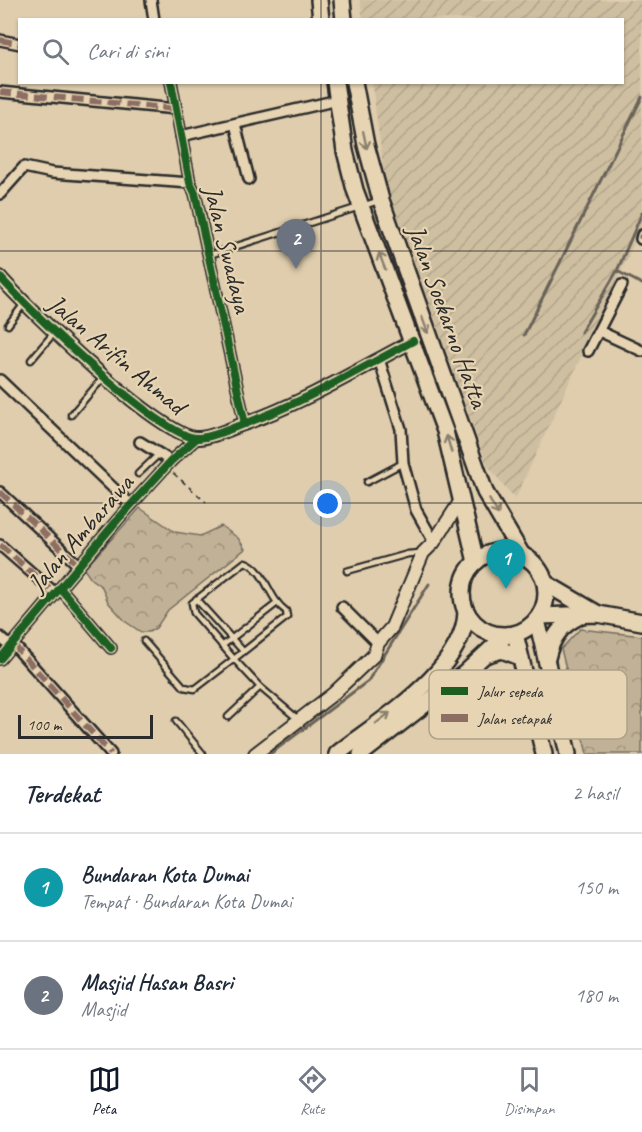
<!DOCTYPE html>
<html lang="id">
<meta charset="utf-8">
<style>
body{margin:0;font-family:Caveat,sans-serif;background:#f6f6f7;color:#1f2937}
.scale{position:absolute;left:18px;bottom:15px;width:135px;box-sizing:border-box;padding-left:6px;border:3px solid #2b2b2b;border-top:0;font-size:16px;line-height:21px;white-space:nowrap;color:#2b2b2b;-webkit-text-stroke:4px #e7d4b2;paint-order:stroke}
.you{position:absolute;left:328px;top:504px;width:21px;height:21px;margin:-15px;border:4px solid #fff;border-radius:50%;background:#1a73e8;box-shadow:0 0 0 9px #1a73e833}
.badge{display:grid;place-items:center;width:39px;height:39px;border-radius:50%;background:#111827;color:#fff;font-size:20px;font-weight:700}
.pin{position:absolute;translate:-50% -50px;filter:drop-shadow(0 2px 3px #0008)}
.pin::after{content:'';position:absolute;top:32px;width:21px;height:18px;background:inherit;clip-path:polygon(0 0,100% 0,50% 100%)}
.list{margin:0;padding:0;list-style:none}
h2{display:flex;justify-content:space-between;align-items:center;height:78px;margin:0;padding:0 24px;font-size:26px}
h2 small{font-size:20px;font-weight:400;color:#747a83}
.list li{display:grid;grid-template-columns:39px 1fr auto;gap:18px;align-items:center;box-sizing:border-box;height:108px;padding:0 24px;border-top:2px solid #e0e1e3}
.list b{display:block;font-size:22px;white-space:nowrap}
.list p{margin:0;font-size:20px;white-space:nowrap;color:#747a83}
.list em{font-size:20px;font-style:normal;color:#747a83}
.icon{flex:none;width:33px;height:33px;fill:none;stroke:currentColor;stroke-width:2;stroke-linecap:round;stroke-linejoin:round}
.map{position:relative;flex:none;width:642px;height:754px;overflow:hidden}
.search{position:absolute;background:#fff;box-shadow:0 2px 4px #0004;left:18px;right:18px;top:18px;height:66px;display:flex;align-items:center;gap:15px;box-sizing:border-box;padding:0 21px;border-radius:0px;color:#747a83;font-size:22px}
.sheet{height:294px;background:#fff}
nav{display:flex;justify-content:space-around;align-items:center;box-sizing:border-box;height:84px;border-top:2px solid #e0e1e3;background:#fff;font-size:16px;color:#747a83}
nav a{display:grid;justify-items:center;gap:3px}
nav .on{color:#111827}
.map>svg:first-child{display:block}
.industrial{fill:url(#industrial-furrows)}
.park{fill:url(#park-crowns);stroke:#766e61;stroke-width:1.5}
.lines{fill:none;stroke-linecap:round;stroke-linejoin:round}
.stream{stroke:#6b6459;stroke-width:3}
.service-casing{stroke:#2b2b2b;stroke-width:9}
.minor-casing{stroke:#2b2b2b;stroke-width:14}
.tertiary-casing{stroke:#2b2b2b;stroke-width:16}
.primary-casing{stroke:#2b2b2b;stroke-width:20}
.trunk-casing{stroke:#2b2b2b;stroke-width:20}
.path{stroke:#2b2b2b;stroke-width:1.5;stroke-dasharray:6 4.5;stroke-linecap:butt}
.service{stroke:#e7d4b2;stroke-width:4.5}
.minor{stroke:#e7d4b2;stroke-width:9}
.tertiary{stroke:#e7d4b2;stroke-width:12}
.primary{stroke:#e7d4b2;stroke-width:15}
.trunk{stroke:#e7d4b2;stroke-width:15}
.quiet{stroke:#8d6e63;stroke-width:6;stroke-dasharray:12 6;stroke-linecap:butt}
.cycleway-casing{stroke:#e7d4b2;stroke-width:11}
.cycleway{stroke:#1b5e20;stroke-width:8}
.oneway{stroke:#89806e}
.grid{fill:none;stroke:#2b2b2b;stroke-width:1.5;stroke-opacity:0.55}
.labels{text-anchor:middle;stroke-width:4.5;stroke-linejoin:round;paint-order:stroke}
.street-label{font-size:26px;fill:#2b2b2b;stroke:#e7d4b2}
.key{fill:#e7d4b2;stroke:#afa18a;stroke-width:1.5}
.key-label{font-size:16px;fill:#2b2b2b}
</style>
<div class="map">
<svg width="642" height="754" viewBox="0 0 642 754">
<defs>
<pattern id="industrial-furrows" width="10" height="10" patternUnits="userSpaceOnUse" patternTransform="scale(1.5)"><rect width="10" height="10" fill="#cfbfa1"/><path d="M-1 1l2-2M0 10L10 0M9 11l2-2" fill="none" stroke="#b2a48b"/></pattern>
<pattern id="park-crowns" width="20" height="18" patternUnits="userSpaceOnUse" patternTransform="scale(1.5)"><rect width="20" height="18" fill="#c1b297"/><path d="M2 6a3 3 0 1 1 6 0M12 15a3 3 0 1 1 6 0" fill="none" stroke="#9d917b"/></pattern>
</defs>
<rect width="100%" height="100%" fill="#dfcdad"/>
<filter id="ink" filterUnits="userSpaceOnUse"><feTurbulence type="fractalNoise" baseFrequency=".0167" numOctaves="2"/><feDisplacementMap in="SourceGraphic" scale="12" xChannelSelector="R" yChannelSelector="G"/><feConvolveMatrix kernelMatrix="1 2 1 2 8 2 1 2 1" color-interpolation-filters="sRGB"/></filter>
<g filter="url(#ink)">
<path class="industrial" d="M360,0H642V226L515,499L487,465L385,181L372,83L622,82V20L363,19Z"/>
<g class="park">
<path d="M140,508L175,532L200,536L221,526L238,538L245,549L168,610L156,628L149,632H141L126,622L108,602L102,587L91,579L84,569Z"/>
<path d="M580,629L642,636V754H587L561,649Z"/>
</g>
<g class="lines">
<g class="stream">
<path d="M617,271L642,284"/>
<path d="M581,332L617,271L642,213"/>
<path d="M524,335L642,97"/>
<path d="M270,754L368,681L429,584"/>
</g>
<g class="service-casing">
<g id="service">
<path d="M209,255L378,201"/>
<path d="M8,325L23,305"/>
<path d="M31,360L53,334"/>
<path d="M71,415L103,378"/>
<path d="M138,474L159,454"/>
<path d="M367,482L403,463"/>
<path d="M347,571L408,554L420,553"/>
<path d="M196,599L243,651"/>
<path d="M144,641L184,687L195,689L234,659L194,613L192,603L245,562C266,569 268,599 286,611L287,617L234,659L260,687L299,720"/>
<path d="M222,646L276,604"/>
<path d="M228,717L260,687"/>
<path d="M176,721L203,754"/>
</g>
</g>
<g class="minor-casing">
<g id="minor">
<path d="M151,0L154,20"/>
<path d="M0,40L20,44"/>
<path d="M171,82L190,183L195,193L245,424"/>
<path d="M0,92L176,109"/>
<path d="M235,124L249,179"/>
<path d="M181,136L338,100"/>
<path d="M0,194L24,167L52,173L190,183"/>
<path d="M641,239L642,235"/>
<path d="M599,331L642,351"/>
<path d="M588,351L622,285"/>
<path d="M379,359L401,429L403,463L416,510L434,542"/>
<path d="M0,380L131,505"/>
<path d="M140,442L171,461"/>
<path d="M0,492L77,564"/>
<path d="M0,545L55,593"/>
<path d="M60,588L111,648"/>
<path d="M342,607L378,643"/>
<path d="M0,637L11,647"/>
<path d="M13,644L111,754"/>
<path d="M0,659L120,517L171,461L197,438"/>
</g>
</g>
<g class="tertiary-casing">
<g id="tertiary">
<path d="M0,277C26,307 165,442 199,438C212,437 226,431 238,426C300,405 356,371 413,341"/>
<path d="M255,754L333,694L374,655L378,643L392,627L423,553L434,542L462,499"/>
</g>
</g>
<g class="primary-casing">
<g id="primary">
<path d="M545,583L598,614"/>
<path d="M540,616L598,614L642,622"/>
<path d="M537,620L568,754"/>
<path d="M515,634L544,754"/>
<path d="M485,655L502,650L520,657"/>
<path d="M547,658C552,637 561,625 580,616"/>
</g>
</g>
<g class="trunk-casing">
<g id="trunk">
<path d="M319,0L321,20"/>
<path d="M342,0L344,20"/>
<path d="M335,82L345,151L355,190L445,431L476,562"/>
<path d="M354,82L366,145L381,200L485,492L522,555"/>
<circle cx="504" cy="593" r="42"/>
<path d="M337,754C380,720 464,671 466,612"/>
<path d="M361,754L464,674L505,636"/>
</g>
</g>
<path class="path" d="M173,473L206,502"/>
<use href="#service" class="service"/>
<use href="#minor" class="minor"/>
<use href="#tertiary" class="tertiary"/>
<use href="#primary" class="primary"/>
<use href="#trunk" class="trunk"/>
<g class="quiet">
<path d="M0,40L20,44"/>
<path d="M0,92L176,109"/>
<path d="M641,239L642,235"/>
<path d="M0,492L77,564"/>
<path d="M0,545L55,593"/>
<path d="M13,644L111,754"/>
</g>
<g class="cycleway-casing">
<g id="cycleway">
<path d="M171,82L190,183L195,193L245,424"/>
<path d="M0,277C26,307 165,442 199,438C212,437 226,431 238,426C300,405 356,371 413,341"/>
<path d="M60,588L111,648"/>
<path d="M0,659L120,517L171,461L197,438"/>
</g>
</g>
<use href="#cycleway" class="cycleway"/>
</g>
<defs><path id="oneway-shaft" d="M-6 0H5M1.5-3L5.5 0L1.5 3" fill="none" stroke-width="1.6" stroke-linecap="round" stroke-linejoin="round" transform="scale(1.5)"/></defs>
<g class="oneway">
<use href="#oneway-shaft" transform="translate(365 140) rotate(78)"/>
<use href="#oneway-shaft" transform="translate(382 261) rotate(-111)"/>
<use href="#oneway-shaft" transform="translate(425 325) rotate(70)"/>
<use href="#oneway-shaft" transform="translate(449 444) rotate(-106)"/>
<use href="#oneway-shaft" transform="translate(494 507) rotate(59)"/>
<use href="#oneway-shaft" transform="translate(383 718) rotate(-38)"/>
</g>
</g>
<path class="grid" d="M321,0V20M321,82V754M0,251H642M0,503H642"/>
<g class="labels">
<g class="street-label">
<text transform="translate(228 249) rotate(76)" y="9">Jalan Swadaya</text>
<text transform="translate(448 316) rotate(70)" y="9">Jalan Soekarno Hatta</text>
<text transform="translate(117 354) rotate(40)" y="9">Jalan Arifin Ahmad</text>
<text transform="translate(80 533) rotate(-49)" y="9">Jalan Ambarawa</text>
</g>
</g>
<rect x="429" y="670" width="198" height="69" rx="9" class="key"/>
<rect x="441" y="687" width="27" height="8" fill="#1b5e20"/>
<rect x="441" y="714" width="27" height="8" fill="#8d6e63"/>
<g class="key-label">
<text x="478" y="697">Jalur sepeda</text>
<text x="478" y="724">Jalan setapak</text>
</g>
</svg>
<div class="scale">100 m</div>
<div class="you"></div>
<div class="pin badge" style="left:506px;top:589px;background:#0f9aa8">1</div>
<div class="pin badge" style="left:296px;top:269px;background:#6b7280">2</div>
<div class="search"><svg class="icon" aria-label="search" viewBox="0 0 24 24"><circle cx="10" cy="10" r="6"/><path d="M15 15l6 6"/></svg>Cari di sini</div>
</div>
<section class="sheet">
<h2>Terdekat<small>2 hasil</small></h2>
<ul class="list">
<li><span class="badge" style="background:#0f9aa8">1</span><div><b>Bundaran Kota Dumai</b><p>Tempat · Bundaran Kota Dumai</p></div><em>150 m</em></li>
<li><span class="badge" style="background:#6b7280">2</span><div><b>Masjid Hasan Basri</b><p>Masjid</p></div><em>180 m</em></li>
</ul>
</section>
<nav>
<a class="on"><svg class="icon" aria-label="map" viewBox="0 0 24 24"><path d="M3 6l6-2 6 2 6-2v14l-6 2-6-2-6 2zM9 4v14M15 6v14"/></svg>Peta</a>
<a><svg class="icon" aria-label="directions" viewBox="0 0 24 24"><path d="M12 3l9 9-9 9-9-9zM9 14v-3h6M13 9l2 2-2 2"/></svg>Rute</a>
<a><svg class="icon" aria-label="saved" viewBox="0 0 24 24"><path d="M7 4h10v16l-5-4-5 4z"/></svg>Disimpan</a>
</nav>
